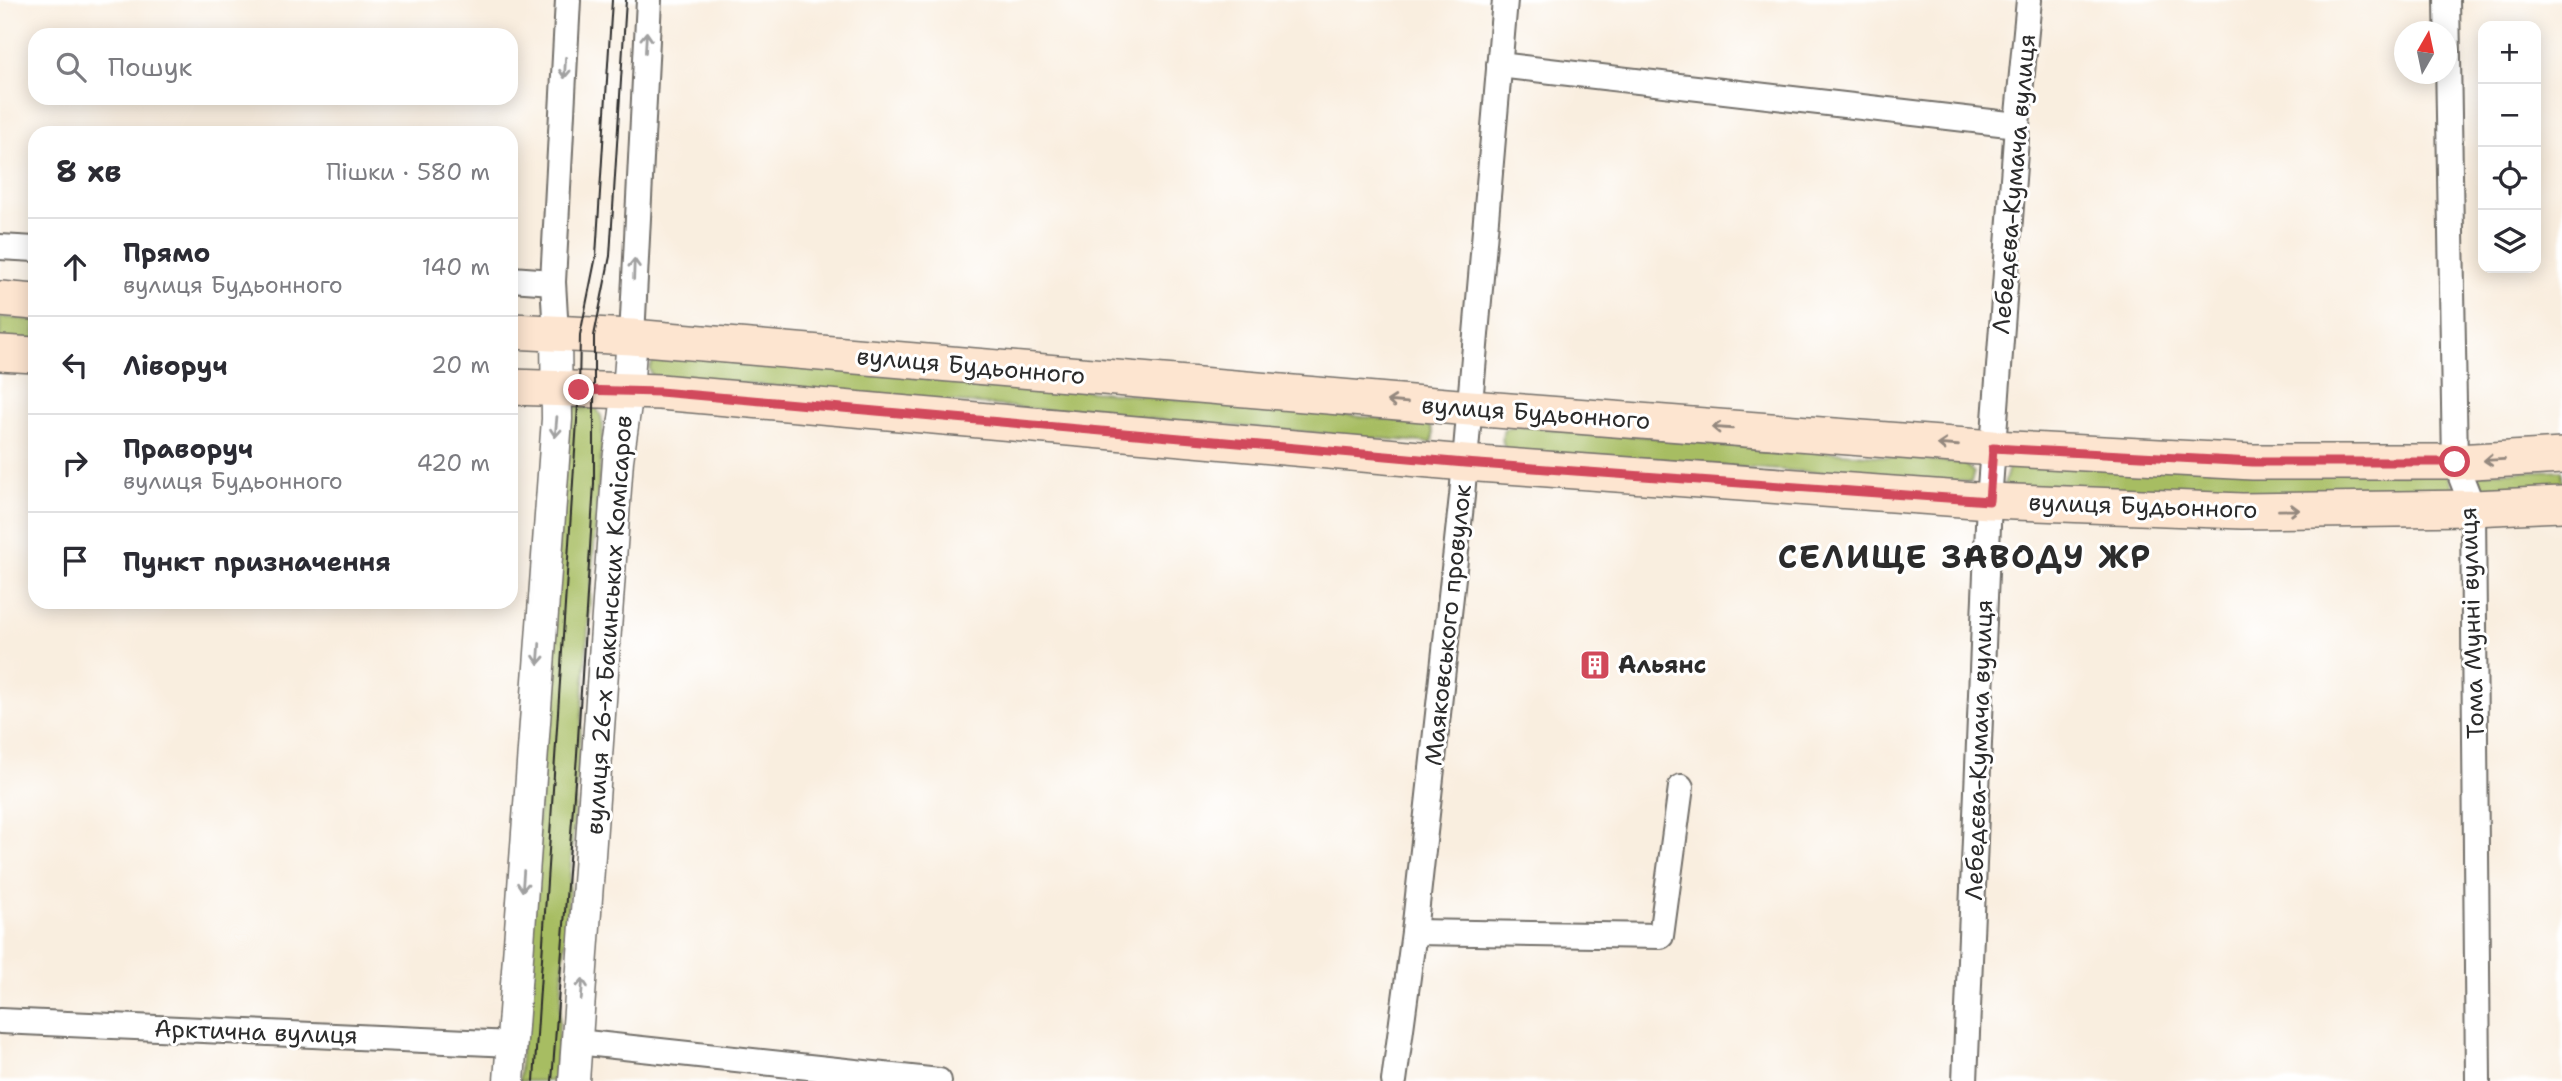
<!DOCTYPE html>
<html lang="uk">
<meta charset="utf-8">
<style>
body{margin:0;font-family:"Shantell Sans",sans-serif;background:#f7f7f7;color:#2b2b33}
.controls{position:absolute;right:21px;top:21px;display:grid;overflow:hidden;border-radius:14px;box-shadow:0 4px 18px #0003}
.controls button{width:63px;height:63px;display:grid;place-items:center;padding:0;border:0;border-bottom:2px solid #e1e1e2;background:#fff;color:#2b2b33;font:35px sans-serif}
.compass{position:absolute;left:2394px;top:21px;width:63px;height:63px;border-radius:50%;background:#fff;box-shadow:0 4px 18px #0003;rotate:9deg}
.stop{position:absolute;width:21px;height:21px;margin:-16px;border:5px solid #d1495b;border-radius:50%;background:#fff}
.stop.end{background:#d1495b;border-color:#fff;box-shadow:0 2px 7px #0008}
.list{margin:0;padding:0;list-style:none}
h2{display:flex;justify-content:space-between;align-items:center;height:91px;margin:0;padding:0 28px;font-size:30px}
h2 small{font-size:23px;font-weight:400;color:#7c7c81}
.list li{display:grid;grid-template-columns:46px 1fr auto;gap:21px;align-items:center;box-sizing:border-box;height:98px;padding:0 28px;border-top:2px solid #e1e1e2}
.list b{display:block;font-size:26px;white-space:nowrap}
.list p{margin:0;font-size:23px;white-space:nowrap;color:#7c7c81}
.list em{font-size:23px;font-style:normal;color:#7c7c81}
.icon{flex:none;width:38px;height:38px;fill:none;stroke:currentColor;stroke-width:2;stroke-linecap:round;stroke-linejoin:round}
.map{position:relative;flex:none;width:2562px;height:1081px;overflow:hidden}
.search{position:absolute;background:#fff;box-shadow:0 4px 18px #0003;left:28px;top:28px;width:490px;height:77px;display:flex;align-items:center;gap:18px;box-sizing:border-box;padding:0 24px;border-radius:21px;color:#7c7c81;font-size:26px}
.panel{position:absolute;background:#fff;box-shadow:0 4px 18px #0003;left:28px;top:126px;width:490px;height:483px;border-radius:21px}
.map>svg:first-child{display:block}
.green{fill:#a7bd62;stroke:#697446;stroke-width:2}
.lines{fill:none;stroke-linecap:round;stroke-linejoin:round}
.minor-casing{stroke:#736f6a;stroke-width:28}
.tertiary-casing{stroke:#736f6a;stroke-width:33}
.secondary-casing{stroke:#736f6a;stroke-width:38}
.minor{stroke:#fff;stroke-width:24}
.tertiary{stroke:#fff;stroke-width:30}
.secondary{stroke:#fde5d0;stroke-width:35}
.tram{stroke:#2b2b2b;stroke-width:2}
.oneway{stroke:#a0a0a0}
.oneway2{stroke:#94887e}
.route{stroke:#d1495b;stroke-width:9}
.labels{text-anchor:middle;stroke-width:6;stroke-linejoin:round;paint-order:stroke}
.street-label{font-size:24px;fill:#2b2b2b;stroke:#fff}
.poi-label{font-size:24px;font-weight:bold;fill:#2b2b2b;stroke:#fff;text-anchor:start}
.district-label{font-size:32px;font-weight:bold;letter-spacing:2px;fill:#2b2b2b;stroke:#fff}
</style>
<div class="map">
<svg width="2562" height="1081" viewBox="0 0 2562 1081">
<rect width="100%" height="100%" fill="#fff"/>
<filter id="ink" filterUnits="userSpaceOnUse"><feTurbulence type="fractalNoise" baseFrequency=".0143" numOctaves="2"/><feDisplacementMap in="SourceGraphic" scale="14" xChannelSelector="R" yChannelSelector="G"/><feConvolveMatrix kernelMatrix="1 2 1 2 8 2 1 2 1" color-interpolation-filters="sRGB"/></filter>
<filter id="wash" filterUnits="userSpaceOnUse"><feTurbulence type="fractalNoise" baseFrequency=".00686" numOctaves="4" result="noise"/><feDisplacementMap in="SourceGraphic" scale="28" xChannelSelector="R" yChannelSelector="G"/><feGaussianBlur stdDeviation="1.57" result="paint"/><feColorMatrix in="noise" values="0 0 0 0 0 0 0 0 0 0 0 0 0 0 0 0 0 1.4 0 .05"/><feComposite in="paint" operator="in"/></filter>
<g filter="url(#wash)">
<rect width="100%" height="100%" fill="#f9eedf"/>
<g class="green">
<path d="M0,317L35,320V344L0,341Z"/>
<path d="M663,353L892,372L1426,423C1434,429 1434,434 1432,443L652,376L649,368L655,359Z"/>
<path d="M574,405H595L601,416L603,426L555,1081H519L567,416Z"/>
<path d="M1519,426L1964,463L1974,473L1971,482L1509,453C1502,446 1501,439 1504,429Z"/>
<path d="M2019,462L2447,474L2458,495L2271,498L2011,489L2004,484L2009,467Z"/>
<path d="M2562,470V491L2479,494L2473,473Z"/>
</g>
</g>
<g filter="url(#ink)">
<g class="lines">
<g class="minor-casing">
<g id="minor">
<path d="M2447,0L2455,462L2473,508L2478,1081"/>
<path d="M1499,65L2017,125"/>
<path d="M0,247L35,249"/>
<path d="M511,279L553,282"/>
<path d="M556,334L553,282L568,0"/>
<path d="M632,337L649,0"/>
<path d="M1414,932L1661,936L1681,787"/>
<path d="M0,1021L512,1044"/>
<path d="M577,1042L939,1081"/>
<path d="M1394,1081L1414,932L1462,496L1505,0"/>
<path d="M1965,1081L1989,501L2017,125L2029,0"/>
</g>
</g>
<g class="tertiary-casing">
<g id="tertiary">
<path d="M509,1081L557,419L556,334"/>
<path d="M574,1081L618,460L628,391L632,337"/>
</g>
</g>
<g class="secondary-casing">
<g id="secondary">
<path d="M0,299L35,302"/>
<path d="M511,331L632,337L1470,408L1993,448L2253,462H2455L2562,456"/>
<path d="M0,353L35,355"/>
<path d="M511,387L660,392L1465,463L1989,501L2242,511L2473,508L2562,504"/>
</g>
</g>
<use href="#minor" class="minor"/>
<use href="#tertiary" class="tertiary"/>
<use href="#secondary" class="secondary"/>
<g class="tram">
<path d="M534,1081L579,390L580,335L596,256L612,0"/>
<path d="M552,1081L577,755L594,484V336L610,256L626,0"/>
</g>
</g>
<defs><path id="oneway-shaft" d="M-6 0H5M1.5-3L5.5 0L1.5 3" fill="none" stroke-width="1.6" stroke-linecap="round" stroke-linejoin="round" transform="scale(1.75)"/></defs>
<g class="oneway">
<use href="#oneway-shaft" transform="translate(646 42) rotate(-87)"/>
<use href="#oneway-shaft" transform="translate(565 68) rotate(93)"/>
<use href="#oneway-shaft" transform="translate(634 269) rotate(-88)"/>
<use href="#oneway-shaft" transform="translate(556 427) rotate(95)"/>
<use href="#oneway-shaft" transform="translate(539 654) rotate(94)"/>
<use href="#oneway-shaft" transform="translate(523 881) rotate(94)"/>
<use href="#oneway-shaft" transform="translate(582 989) rotate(-86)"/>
</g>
<g class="oneway2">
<use href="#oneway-shaft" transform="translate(1397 402) rotate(-175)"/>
<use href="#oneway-shaft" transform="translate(1722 428) rotate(-176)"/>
<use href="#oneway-shaft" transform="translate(1948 445) rotate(-176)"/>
<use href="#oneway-shaft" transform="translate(2494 460) rotate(177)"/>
<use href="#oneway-shaft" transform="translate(2289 510) rotate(-1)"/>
</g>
</g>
<g class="lines" filter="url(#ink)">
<path class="route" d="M579,390L660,392L1465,463L1989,501L1993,448L2253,462H2455"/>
</g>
<defs>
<g id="building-square" transform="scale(1.575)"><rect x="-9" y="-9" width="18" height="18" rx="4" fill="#d1495b" stroke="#fff"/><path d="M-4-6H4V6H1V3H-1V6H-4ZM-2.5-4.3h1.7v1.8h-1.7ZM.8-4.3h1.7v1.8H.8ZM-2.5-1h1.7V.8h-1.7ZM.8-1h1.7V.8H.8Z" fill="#fff"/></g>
</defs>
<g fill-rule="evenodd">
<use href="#building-square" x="1595" y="665"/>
</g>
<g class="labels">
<g class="street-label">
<text transform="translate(2014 184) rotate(-85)" y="8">Лебедєва-Кумача вулиця</text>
<text transform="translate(971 366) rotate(5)" y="8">вулиця Будьонного</text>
<text transform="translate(1536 413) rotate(4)" y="8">вулиця Будьонного</text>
<text transform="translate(2143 506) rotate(2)" y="8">вулиця Будьонного</text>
<text transform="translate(2472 623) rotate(-92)" y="8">Тома Мунні вулиця</text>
<text transform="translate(609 625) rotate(-86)" y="8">вулиця 26-х Бакинських Комісаров</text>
<text transform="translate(1448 625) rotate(-84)" y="8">Маяковського провулок</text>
<text transform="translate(1979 750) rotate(-88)" y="8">Лебедєва-Кумача вулиця</text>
<text transform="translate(256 1032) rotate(2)" y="8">Арктична вулиця</text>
</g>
<g class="poi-label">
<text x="1618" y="673">Альянс</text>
</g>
<g class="district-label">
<text x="1965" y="568">СЕЛИЩЕ ЗАВОДУ ЖР</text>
</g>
</g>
</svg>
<div class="controls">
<button>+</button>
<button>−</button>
<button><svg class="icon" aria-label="locate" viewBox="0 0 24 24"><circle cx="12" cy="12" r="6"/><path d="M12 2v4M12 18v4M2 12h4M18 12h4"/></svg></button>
<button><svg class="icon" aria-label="layers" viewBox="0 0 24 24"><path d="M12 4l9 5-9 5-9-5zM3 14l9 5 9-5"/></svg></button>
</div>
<svg class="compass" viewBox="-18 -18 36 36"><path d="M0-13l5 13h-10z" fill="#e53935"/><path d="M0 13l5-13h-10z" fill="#7c7c81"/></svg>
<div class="stop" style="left:2455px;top:462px"></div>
<div class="stop end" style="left:579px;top:390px"></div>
<div class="search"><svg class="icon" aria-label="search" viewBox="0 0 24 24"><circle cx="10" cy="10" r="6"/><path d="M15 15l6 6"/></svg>Пошук</div>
<section class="panel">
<h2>8 хв<small>Пішки · 580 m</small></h2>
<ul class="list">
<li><svg class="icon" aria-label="ahead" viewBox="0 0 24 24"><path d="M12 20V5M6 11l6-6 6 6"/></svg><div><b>Прямо</b><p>вулиця Будьонного</p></div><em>140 m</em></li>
<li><svg class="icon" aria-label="left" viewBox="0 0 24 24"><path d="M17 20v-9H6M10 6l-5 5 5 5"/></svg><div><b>Ліворуч</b></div><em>20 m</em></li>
<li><svg class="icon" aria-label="right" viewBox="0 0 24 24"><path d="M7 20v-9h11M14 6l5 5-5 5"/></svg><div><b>Праворуч</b><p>вулиця Будьонного</p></div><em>420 m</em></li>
<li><svg class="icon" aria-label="arrive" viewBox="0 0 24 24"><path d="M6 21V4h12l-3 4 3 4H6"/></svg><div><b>Пункт призначення</b></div></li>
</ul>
</section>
</div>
